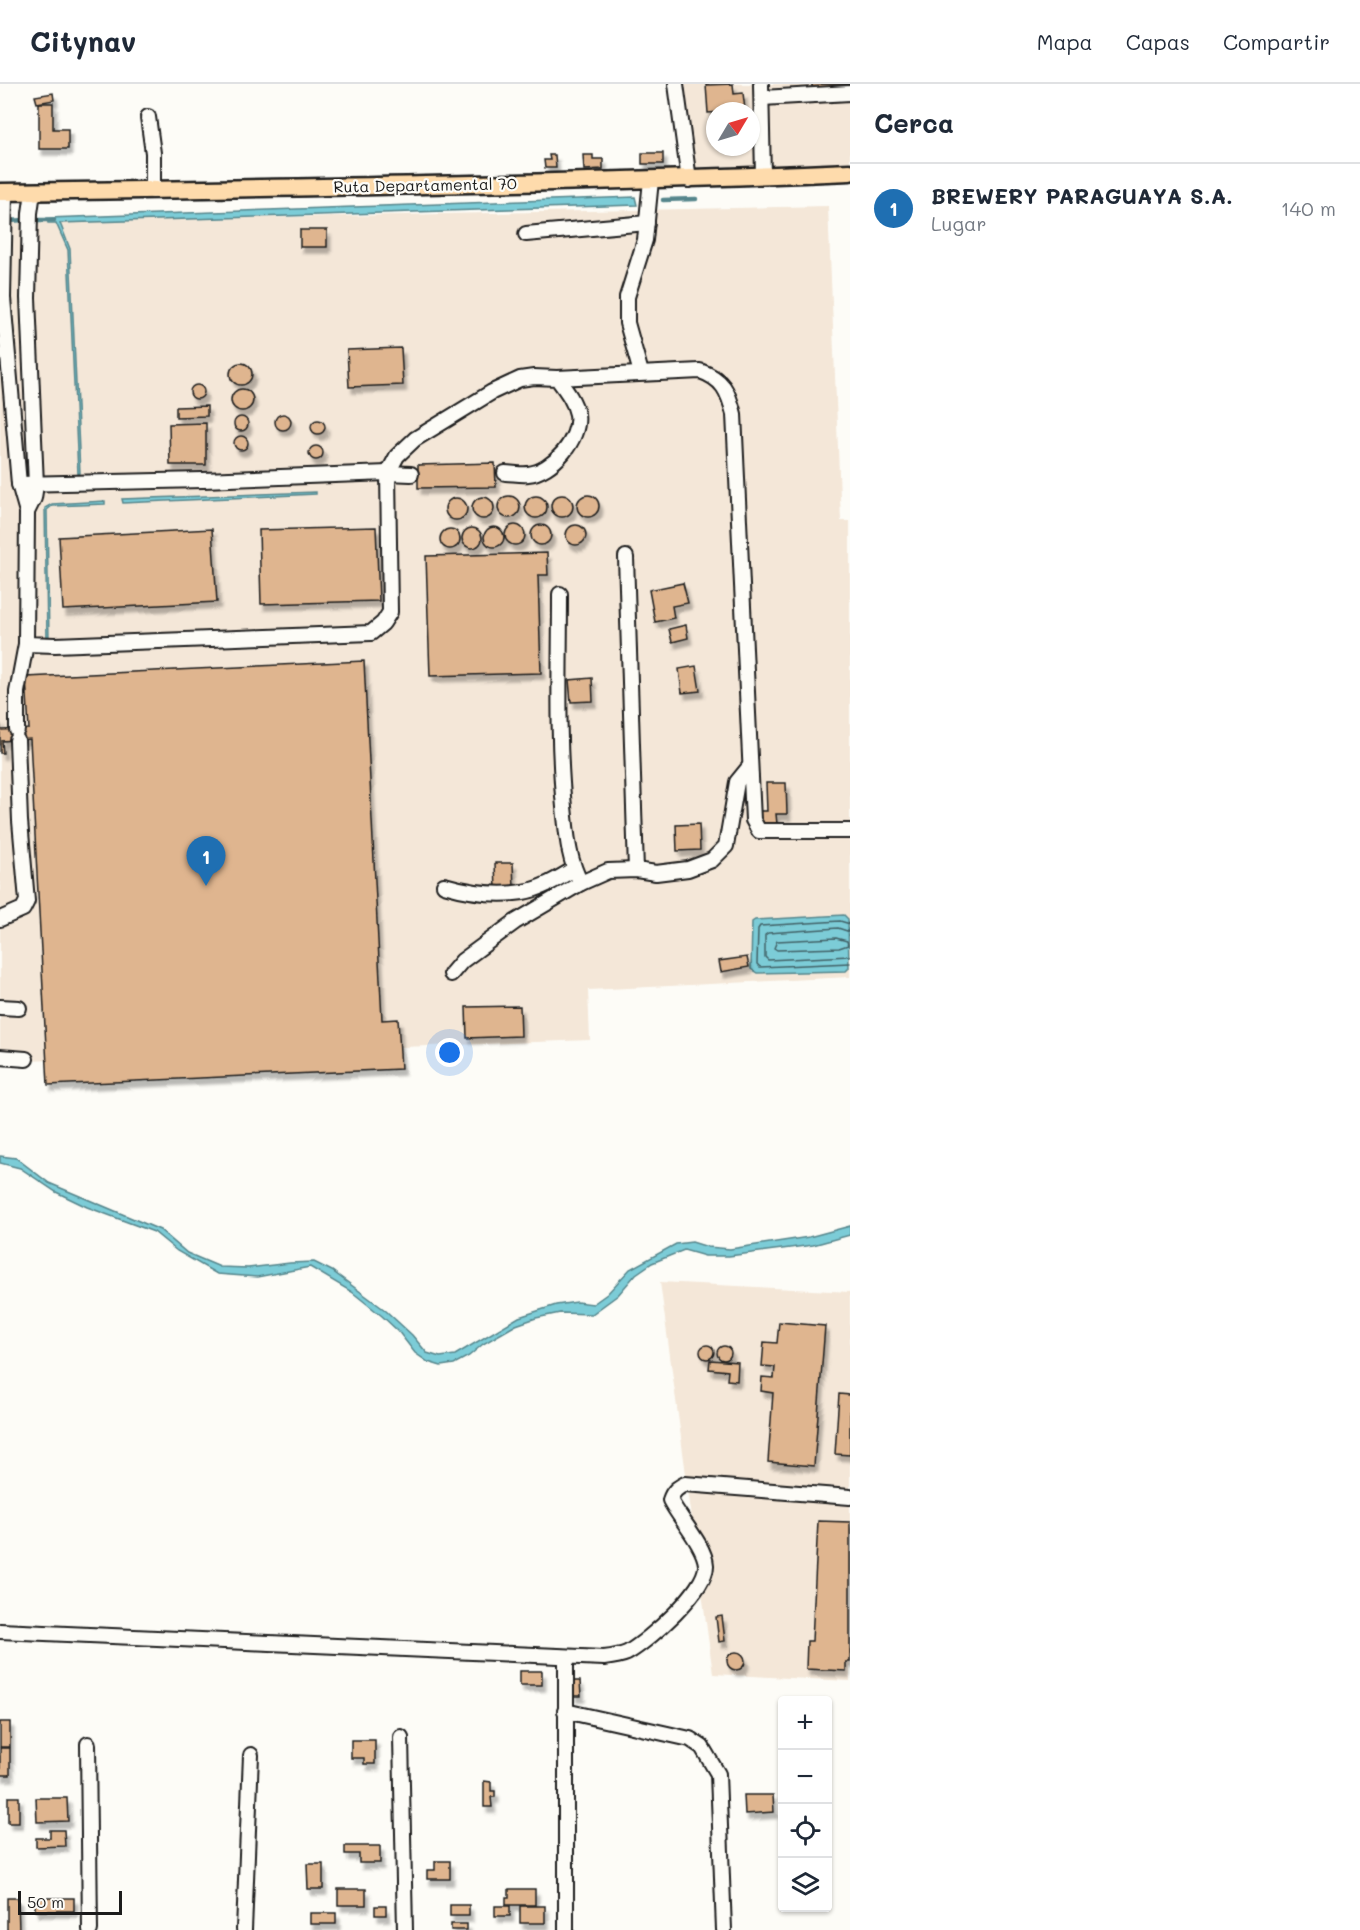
<!DOCTYPE html>
<html lang="es">
<meta charset="utf-8">
<style>
body{margin:0;font-family:Mali,sans-serif;background:#f2f2f3;color:#1f2937}
.controls{position:absolute;right:18px;bottom:18px;display:grid;overflow:hidden;border-radius:6px;box-shadow:0 2px 4px #0004}
.controls button{width:54px;height:54px;display:grid;place-items:center;padding:0;border:0;border-bottom:2px solid #e0e1e3;background:#fff;color:#1f2937;font:30px sans-serif}
.compass{position:absolute;left:706px;top:18px;width:54px;height:54px;border-radius:50%;background:#fff;box-shadow:0 2px 4px #0004;rotate:52deg}
.scale{position:absolute;left:18px;bottom:15px;width:104px;box-sizing:border-box;padding-left:6px;border:3px solid #1c1c1c;border-top:0;font-size:16px;line-height:21px;white-space:nowrap;color:#1c1c1c;-webkit-text-stroke:4px #fdfcf7;paint-order:stroke}
.you{position:absolute;left:450px;top:969px;width:21px;height:21px;margin:-15px;border:4px solid #fff;border-radius:50%;background:#1a73e8;box-shadow:0 0 0 9px #1a73e833}
.badge{display:grid;place-items:center;width:39px;height:39px;border-radius:50%;background:#1f6fb2;color:#fff;font-size:20px;font-weight:700}
.pin{position:absolute;translate:-50% -50px;filter:drop-shadow(0 2px 3px #0008)}
.pin::after{content:'';position:absolute;top:32px;width:21px;height:18px;background:inherit;clip-path:polygon(0 0,100% 0,50% 100%)}
.list{margin:0;padding:0;list-style:none}
h2{display:flex;justify-content:space-between;align-items:center;height:78px;margin:0;padding:0 24px;font-size:26px}
h2 small{font-size:20px;font-weight:400;color:#747a83}
.list li{display:grid;grid-template-columns:39px 1fr auto;gap:18px;align-items:center;box-sizing:border-box;height:90px;padding:0 24px;border-top:2px solid #e0e1e3}
.list b{display:block;font-size:22px;white-space:nowrap}
.list p{margin:0;font-size:20px;white-space:nowrap;color:#747a83}
.list em{font-size:20px;font-style:normal;color:#747a83}
.icon{flex:none;width:33px;height:33px;fill:none;stroke:currentColor;stroke-width:2;stroke-linecap:round;stroke-linejoin:round}
.map{position:relative;flex:none;width:850px;height:1846px;overflow:hidden}
header{display:flex;align-items:center;gap:36px;box-sizing:border-box;height:84px;padding:0 30px;background:#fff;border-bottom:2px solid #e0e1e3}
header strong{font-size:28px}
nav{display:flex;gap:33px;margin-inline-start:auto;font-size:21px}
main{display:flex}
aside{flex:1;background:#fff}
.map>svg:first-child{display:block}
.built{fill:#f4e7d8;fill-rule:evenodd}
.water{fill:#7cccd7;stroke:#56868c;stroke-width:1.5}
.lines{fill:none;stroke-linecap:round;stroke-linejoin:round}
.shore{stroke:#426267;stroke-width:1.5}
.stream{stroke:#56868c;stroke-width:4.5}
.building{fill:#dfb58f;stroke:#1c1c1c;stroke-width:1.5;filter:url(#shadow)}
.minor-casing{stroke:#1c1c1c;stroke-width:18}
.major-casing{stroke:#1c1c1c;stroke-width:21}
.minor{stroke:#fdfcf7;stroke-width:14}
.major{stroke:#fedbac;stroke-width:16}
.labels{text-anchor:middle;stroke-width:4.5;stroke-linejoin:round;paint-order:stroke}
.street-label{font-size:16px;fill:#1c1c1c;stroke:#fdfcf7}
</style>
<header>
<strong>Citynav</strong>
<nav><a>Mapa</a><a>Capas</a><a>Compartir</a></nav>
</header>
<main>
<div class="map">
<svg width="850" height="1846" viewBox="0 0 850 1846">
<defs>
<filter id="shadow"><feDropShadow dx="3.5" dy="6" stdDeviation="1.5" flood-color="#0004"/></filter>
</defs>
<rect width="100%" height="100%" fill="#fdfcf7"/>
<filter id="ink" filterUnits="userSpaceOnUse"><feTurbulence type="fractalNoise" baseFrequency=".0167" numOctaves="2"/><feDisplacementMap in="SourceGraphic" scale="12" xChannelSelector="R" yChannelSelector="G"/><feConvolveMatrix kernelMatrix="1 2 1 2 8 2 1 2 1" color-interpolation-filters="sRGB"/></filter>
<g filter="url(#ink)">
<g class="built">
<path d="M682,0H850V82L693,83ZM715,27H751V63H715Z"/>
<path d="M828,122L841,437H850V893L588,906L590,956L0,978V139Z"/>
<path d="M660,1198L850,1208V1597L713,1590Z"/>
</g>
<g class="water">
<path d="M635,113L637,121L60,139L70,165L80,389L78,390L68,166L56,139H48L47,134Z"/>
<path d="M316,408V410L123,419L122,415Z"/>
<path d="M105,417V420L52,422L47,426L49,556H47L45,424L52,420Z"/>
<path d="M844,831L848,835L849,884L846,887L757,889L751,885L752,838L755,836Z"/>
<path d="M0,1072L16,1074L49,1099L160,1146L187,1169L220,1183L248,1184L290,1179L314,1178L332,1187L385,1226L412,1251L427,1269L440,1273L455,1271L519,1233L556,1221L577,1218L593,1220L607,1210L630,1185L676,1160L692,1158L708,1163L730,1165L809,1153L850,1142V1151L813,1161L729,1172H705L684,1166L652,1179L636,1190L618,1211L592,1230L560,1229L536,1234L516,1241L483,1260L469,1272L454,1280L441,1282L428,1278L415,1269L398,1247L382,1232L352,1208L310,1183L257,1193L217,1190L177,1167L154,1148L87,1123L56,1108L20,1084L0,1079Z"/>
</g>
<g class="lines">
<g class="shore">
<path d="M850,840L840,837L760,842L758,845L757,880L760,883L850,879"/>
<path d="M850,848L838,844L768,849L765,851V873L768,876L850,872"/>
<path d="M836,854L847,857L848,861L839,864L777,866L774,864L777,857Z"/>
</g>
<g class="stream">
<path d="M663,116L696,115"/>
<path d="M35,136H54"/>
<path d="M9,137L25,136"/>
</g>
</g>
<g class="building">
<path d="M733,0L734,10L743,9L745,26L708,29L706,1Z"/>
<path d="M812,0H850V3L812,6Z"/>
<path d="M53,9L54,16L37,19L35,12Z"/>
<path d="M39,19H53V45H68V65H39Z"/>
<rect x="642" y="69" width="21" height="11"/>
<path d="M549,71H555L556,84H545L544,76H550Z"/>
<path d="M583,71H593V75H603V85L584,86Z"/>
<rect x="300" y="146" width="27" height="17"/>
<path d="M401,264L403,301L349,303L347,266Z"/>
<circle cx="241" cy="290" r="11"/>
<circle cx="197" cy="308" r="7"/>
<circle cx="242" cy="316" r="11"/>
<path d="M207,322V332L176,333V323Z"/>
<circle cx="283" cy="338" r="8"/>
<circle cx="241" cy="340" r="7"/>
<circle cx="318" cy="343" r="7"/>
<path d="M206,339V381H170L169,340Z"/>
<circle cx="241" cy="359" r="7"/>
<circle cx="316" cy="369" r="7"/>
<path d="M495,379L496,403L418,404V381Z"/>
<circle cx="588" cy="422" r="11"/>
<circle cx="562" cy="422" r="11"/>
<circle cx="536" cy="423" r="11"/>
<circle cx="509" cy="423" r="11"/>
<circle cx="483" cy="424" r="11"/>
<circle cx="456" cy="425" r="11"/>
<circle cx="576" cy="451" r="10"/>
<circle cx="541" cy="451" r="10"/>
<circle cx="515" cy="451" r="10"/>
<path d="M376,443L379,517L261,520L259,446Z"/>
<circle cx="494" cy="453" r="10"/>
<circle cx="472" cy="454" r="10"/>
<path d="M212,445L217,518L63,526L59,453Z"/>
<circle cx="450" cy="455" r="10"/>
<path d="M547,469L548,491H538L541,589L430,592L426,472Z"/>
<path d="M683,499L688,519L672,522L674,534L655,538L649,506Z"/>
<path d="M686,541L688,554L672,558L669,545Z"/>
<path d="M364,577L382,936L398,935L401,985L48,1001L30,655L2,657L3,669H0V636L1,646L29,645L26,593Z"/>
<path d="M696,582L700,607L682,609L679,585Z"/>
<path d="M592,594L593,617L571,618L569,596Z"/>
<path d="M766,699H786L787,730H776L777,740L758,741V727H767Z"/>
<path d="M699,740L700,766L677,767L676,741Z"/>
<path d="M495,779H513L514,805L496,806Z"/>
<path d="M747,873L749,883L721,888L719,877Z"/>
<path d="M520,922L521,952L467,954L466,923Z"/>
<path d="M779,1238L825,1242L814,1382L768,1378L773,1309L761,1307L762,1293L774,1294L775,1283L762,1282L764,1258L777,1259Z"/>
<circle cx="707" cy="1268" r="7"/>
<circle cx="724" cy="1269" r="7"/>
<path d="M710,1276L738,1278L737,1297L727,1296L728,1287L709,1285Z"/>
<path d="M839,1310L850,1311V1371L835,1370Z"/>
<path d="M818,1437L850,1438V1578H846V1587L806,1585L807,1557H812Z"/>
<path d="M722,1532L725,1557L719,1558L716,1533Z"/>
<circle cx="736" cy="1577" r="9"/>
<rect x="520" y="1587" width="22" height="14"/>
<path d="M573,1597H580L581,1612H573Z"/>
<rect x="0" y="1638" width="10" height="25"/>
<path d="M351,1656H375V1680H364V1674H351Z"/>
<rect x="0" y="1664" width="10" height="27"/>
<path d="M484,1697L491,1698V1707H495V1713H491L492,1723H484Z"/>
<path d="M744,1711H773L774,1728L745,1730Z"/>
<rect x="8" y="1713" width="11" height="26"/>
<path d="M36,1714H67L68,1737L37,1738Z"/>
<path d="M50,1746H64L65,1762L36,1763V1754H50Z"/>
<path d="M345,1762H380V1779H359V1770H345Z"/>
<path d="M435,1777H450V1795H427V1786H435Z"/>
<path d="M307,1780H323V1805H308Z"/>
<rect x="338" y="1805" width="28" height="16"/>
<path d="M509,1805H535V1821H506V1813H509Z"/>
<path d="M7,1814H18L19,1846H7Z"/>
<rect x="35" y="1814" width="39" height="13"/>
<rect x="450" y="1821" width="19" height="11"/>
<rect x="375" y="1822" width="11" height="9"/>
<rect x="495" y="1822" width="15" height="10"/>
<rect x="520" y="1822" width="25" height="17"/>
<rect x="310" y="1829" width="26" height="11"/>
<rect x="451" y="1840" width="16" height="6"/>
</g>
<g class="lines">
<g class="minor-casing">
<g id="minor">
<path d="M676,0L689,96"/>
<path d="M761,0L763,92"/>
<path d="M762,14L850,9"/>
<path d="M148,33L153,69V107"/>
<path d="M5,108L3,214L19,400L27,428L26,560L55,561L371,549L383,539L390,528L388,389L397,372L415,355L492,308L520,295L534,293L557,294C565,305 574,316 577,330C581,355 552,388 528,390C521,391 512,389 505,389"/>
<path d="M526,150L647,139"/>
<path d="M641,289L627,239V213L645,156L651,96"/>
<path d="M557,294L700,287C723,295 728,307 734,330L753,736L759,747H850"/>
<path d="M19,400L203,396L388,389L411,390"/>
<path d="M27,428L34,414L36,401L28,214L30,129L33,108"/>
<path d="M626,473L636,786"/>
<path d="M560,510C560,581 557,652 564,723C567,750 568,775 581,799"/>
<path d="M17,646V608L26,560"/>
<path d="M444,801C468,808 497,812 523,808C541,805 558,795 574,785"/>
<path d="M0,835L23,825L27,817L20,737L17,656"/>
<path d="M451,890L462,877L515,838L581,799L608,787L636,786L656,789L688,785L712,776L726,762L737,698L750,682"/>
<path d="M0,923L19,924"/>
<path d="M0,973L26,975"/>
<path d="M0,1547L604,1574C612,1573 620,1572 627,1569C648,1557 707,1506 706,1481C705,1462 679,1434 670,1416C673,1407 677,1404 685,1400L850,1413"/>
<path d="M566,1573V1846"/>
<path d="M565,1627L690,1655L702,1663L718,1690L724,1846"/>
<path d="M401,1653L405,1846"/>
<path d="M88,1660L90,1846"/>
<path d="M244,1846L251,1671"/>
</g>
</g>
<g class="major-casing">
<path id="major" d="M0,108C283,104 567,100 850,88"/>
</g>
<use href="#minor" class="minor"/>
<use href="#major" class="major"/>
</g>
</g>
<g class="labels">
<g class="street-label">
<text transform="translate(425 101) rotate(-1)" y="6">Ruta Departamental 70</text>
</g>
</g>
</svg>
<div class="controls">
<button>+</button>
<button>−</button>
<button><svg class="icon" aria-label="locate" viewBox="0 0 24 24"><circle cx="12" cy="12" r="6"/><path d="M12 2v4M12 18v4M2 12h4M18 12h4"/></svg></button>
<button><svg class="icon" aria-label="layers" viewBox="0 0 24 24"><path d="M12 4l9 5-9 5-9-5zM3 14l9 5 9-5"/></svg></button>
</div>
<svg class="compass" viewBox="-18 -18 36 36"><path d="M0-13l5 13h-10z" fill="#e53935"/><path d="M0 13l5-13h-10z" fill="#747a83"/></svg>
<div class="scale">50 m</div>
<div class="you"></div>
<div class="pin badge" style="left:206px;top:802px">1</div>
</div>
<aside>
<h2>Cerca<small></small></h2>
<ul class="list">
<li><span class="badge">1</span><div><b>BREWERY PARAGUAYA S.A.</b><p>Lugar</p></div><em>140 m</em></li>
</ul>
</aside>
</main>
